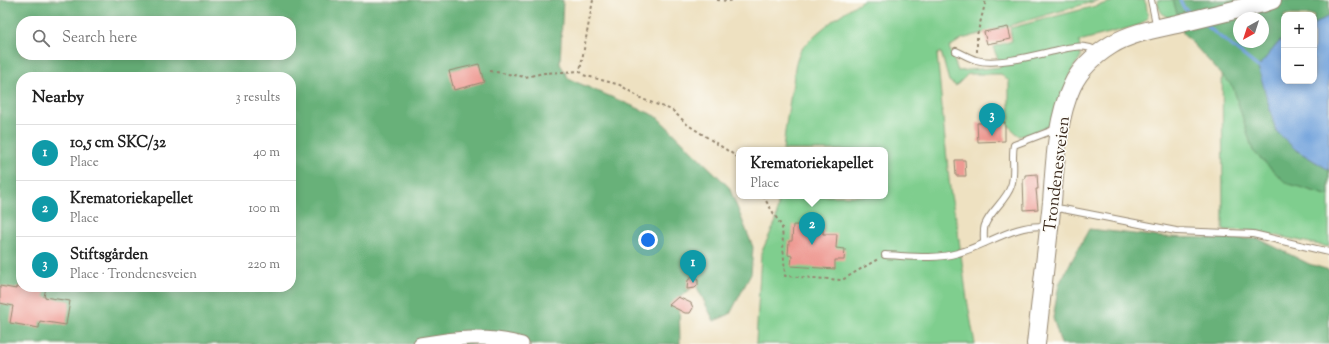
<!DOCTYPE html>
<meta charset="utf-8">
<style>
body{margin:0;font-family:"Sorts Mill Goudy",serif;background:#f6f6f6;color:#222}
.controls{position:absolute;right:12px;top:12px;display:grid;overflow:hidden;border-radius:8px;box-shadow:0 2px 10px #0003}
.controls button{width:36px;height:36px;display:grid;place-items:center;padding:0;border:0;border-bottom:1px solid #e0e0e0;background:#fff;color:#222;font:20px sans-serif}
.compass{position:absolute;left:1233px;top:12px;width:36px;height:36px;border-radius:50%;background:#fff;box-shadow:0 2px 10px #0003;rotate:219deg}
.you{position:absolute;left:648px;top:240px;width:14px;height:14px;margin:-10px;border:3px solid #fff;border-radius:50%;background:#1a73e8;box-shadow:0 0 0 6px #1a73e833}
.badge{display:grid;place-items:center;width:26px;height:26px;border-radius:50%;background:#c8321e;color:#fff;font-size:13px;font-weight:700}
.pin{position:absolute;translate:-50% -33px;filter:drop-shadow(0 1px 2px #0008)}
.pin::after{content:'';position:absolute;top:21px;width:14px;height:12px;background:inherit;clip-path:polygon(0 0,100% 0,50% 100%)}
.popup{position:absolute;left:736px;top:147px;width:152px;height:52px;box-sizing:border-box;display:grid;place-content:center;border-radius:8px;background:#fff;filter:drop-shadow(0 1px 3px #0005);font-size:13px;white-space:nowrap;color:#767676}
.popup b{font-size:15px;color:#222}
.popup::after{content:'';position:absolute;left:50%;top:100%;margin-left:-8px;border:8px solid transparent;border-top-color:#fff}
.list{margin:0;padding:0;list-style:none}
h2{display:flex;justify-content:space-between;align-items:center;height:52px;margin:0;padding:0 16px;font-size:17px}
h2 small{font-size:13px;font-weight:400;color:#767676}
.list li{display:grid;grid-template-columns:26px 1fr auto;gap:12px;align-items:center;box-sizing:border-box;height:56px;padding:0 16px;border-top:1px solid #e0e0e0}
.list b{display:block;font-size:15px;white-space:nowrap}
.list p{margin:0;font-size:13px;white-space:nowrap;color:#767676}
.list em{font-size:13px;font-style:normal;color:#767676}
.icon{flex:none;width:22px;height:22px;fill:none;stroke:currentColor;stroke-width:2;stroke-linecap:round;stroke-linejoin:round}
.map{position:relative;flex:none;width:1329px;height:344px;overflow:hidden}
.search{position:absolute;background:#fff;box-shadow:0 2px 10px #0003;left:16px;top:16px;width:280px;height:44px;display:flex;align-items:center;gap:10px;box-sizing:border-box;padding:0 14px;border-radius:16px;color:#767676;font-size:15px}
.panel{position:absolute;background:#fff;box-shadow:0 2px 10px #0003;left:16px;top:72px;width:280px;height:220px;border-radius:16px}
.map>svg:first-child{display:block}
.green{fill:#7fce8e;stroke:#5d7c56}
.forest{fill:#67b179;stroke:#516e4c;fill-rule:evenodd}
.water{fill:#70a1db;stroke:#56667c}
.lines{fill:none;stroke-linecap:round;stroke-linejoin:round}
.stream{stroke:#70a1db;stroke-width:3.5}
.building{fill:#ee9a93}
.lane-casing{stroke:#948670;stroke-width:8}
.street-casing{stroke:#948670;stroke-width:15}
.secondary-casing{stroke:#948670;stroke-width:20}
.path{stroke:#948670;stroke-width:2;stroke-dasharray:3 3;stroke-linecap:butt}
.lane{stroke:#fff;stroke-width:6}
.street{stroke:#fff;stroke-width:13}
.secondary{stroke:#fff;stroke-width:18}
.labels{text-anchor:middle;stroke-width:3;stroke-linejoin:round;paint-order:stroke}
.street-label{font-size:17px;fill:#3b2a1e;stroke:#fdfcf7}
</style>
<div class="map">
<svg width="1329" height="344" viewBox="0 0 1329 344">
<rect width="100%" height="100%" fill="#fdfcf7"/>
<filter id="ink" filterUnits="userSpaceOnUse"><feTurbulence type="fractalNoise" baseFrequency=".025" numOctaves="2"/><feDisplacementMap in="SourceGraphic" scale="8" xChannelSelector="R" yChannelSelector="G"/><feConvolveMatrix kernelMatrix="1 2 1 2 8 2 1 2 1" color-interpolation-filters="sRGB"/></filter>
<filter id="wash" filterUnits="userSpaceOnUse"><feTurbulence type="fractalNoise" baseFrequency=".012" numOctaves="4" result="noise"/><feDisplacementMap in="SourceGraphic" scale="16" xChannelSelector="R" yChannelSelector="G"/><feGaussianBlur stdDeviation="0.9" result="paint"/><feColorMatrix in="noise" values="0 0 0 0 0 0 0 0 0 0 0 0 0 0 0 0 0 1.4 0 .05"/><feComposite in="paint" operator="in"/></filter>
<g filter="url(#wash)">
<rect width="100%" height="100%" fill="#eee1c1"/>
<g class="green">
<path d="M863,0H1099L962,39L949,47L958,71L1001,67L993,47L1012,41L1010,28L1119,0H1144L1146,4L1148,18L1140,25L1079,41L1081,57L1073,68L1052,124L1028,135L1019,136L1007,124L1009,117V81L1001,74H968L956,86L949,81L941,52L937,55C941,90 943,124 947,159C949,179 950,198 956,217L967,299L975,344H756V342L761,253L776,221L779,196H885V150H783C785,127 789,105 793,83C794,74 795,64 798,56C805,38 847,10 863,0Z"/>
<path d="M1157,0H1182L1186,15C1168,18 1162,21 1157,0Z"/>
<path d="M1329,0V247L1255,231L1223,230L1222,34L1239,42H1263L1284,16V81H1314V15Z"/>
</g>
<g class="forest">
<path d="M0,0H563L560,64L569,79L656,116L729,187L753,247L751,274L730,314L714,321L696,285L679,298L680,344H0ZM21,21H291V55H21ZM21,77H291V287H21Z"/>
<path d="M1173,0H1329V16L1314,24V15H1284V39L1279,42L1258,67L1296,150L1329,170V196L1286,183L1253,151L1233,87L1183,33ZM1239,18H1263V42H1239Z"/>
<path d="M1089,229L1161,237L1259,239L1309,264L1329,270V344H1061L1053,318L1059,284Z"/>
</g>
<path class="water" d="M1329,16V170L1296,150L1276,131L1258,67L1279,42L1284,39V81H1314V24Z"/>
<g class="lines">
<g class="stream">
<path d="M1180,0L1184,8L1191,14"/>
<path d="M1204,24L1258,67"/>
</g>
</g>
<g id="blocks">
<g class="building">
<path d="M1008,27L1011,39L987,44L984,32Z"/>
<path d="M479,64L484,82L454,90L449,71Z"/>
<path d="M1005,122V141L978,142L977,123Z"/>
<path d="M955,160H965L966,176H956Z"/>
<path d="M1037,174L1038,189H1036L1038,209L1024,210L1023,179H1025V175Z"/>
<path d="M793,225L823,226V234H837L836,248L845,249L844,260H835V269L791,266L792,256L788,255L789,241H792Z"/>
<path d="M693,277L698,280V285L695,288L687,289L688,280L691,278Z"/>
<path d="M0,286L16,289V287H46L44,297L70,301L66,325L40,321L39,328L10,323L13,306L0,303Z"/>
<path d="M678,297L691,303L693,308L690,313H685L669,305Z"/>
</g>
</g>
</g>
<g filter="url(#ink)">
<use href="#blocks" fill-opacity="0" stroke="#948670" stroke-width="1"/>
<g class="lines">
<g class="lane-casing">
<g id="lane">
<path d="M1151,0L1157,28"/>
<path d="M956,51C963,54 969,58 976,60C997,66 1036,55 1058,50C1072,47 1085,43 1099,52"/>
<path d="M1053,208L1063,209L1176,231L1253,234L1329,252"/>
<path d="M984,243C984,237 983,230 985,225C991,210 1006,201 1011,186C1016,172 1011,158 1014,145L1056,129"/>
<path d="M885,255C909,256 934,260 958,253C986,246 1017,222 1047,227"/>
</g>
</g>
<g class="street-casing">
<path id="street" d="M420,344C454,338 488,334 522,344"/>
</g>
<g class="secondary-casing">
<path id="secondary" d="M1036,344C1041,297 1047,250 1052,202C1055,165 1056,120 1072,86C1080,69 1095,55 1111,45C1131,33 1155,29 1177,24C1206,17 1234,10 1263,3L1272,0"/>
</g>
<g class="path">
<path d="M593,0L580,71L583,75L620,85L642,99L672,110L688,125L739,158"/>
<path d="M717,0L729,1L733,0"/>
<path d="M977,52V35L986,0"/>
<path d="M490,71L525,77L544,73L564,72L580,71"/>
<path d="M763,196L782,227L785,276L842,280L878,259"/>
</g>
<use href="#lane" class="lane"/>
<use href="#street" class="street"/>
<use href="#secondary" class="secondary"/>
</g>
</g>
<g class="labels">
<g class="street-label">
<text transform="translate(1056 174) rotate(-83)" y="6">Trondenesveien</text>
</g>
</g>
</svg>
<div class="controls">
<button>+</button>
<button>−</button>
</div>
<svg class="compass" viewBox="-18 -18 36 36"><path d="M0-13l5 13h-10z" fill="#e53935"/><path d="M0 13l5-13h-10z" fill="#767676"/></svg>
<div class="you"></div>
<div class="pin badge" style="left:693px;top:283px;background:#0f9aa8">1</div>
<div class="pin badge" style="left:812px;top:245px;background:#0f9aa8">2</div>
<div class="popup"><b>Krematoriekapellet</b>Place</div>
<div class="pin badge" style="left:992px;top:136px;background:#0f9aa8">3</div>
<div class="search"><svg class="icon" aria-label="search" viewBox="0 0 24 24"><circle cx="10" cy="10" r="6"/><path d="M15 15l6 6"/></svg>Search here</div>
<section class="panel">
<h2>Nearby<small>3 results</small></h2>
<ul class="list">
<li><span class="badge" style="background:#0f9aa8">1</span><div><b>10,5 cm SKC/32</b><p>Place</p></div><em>40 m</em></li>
<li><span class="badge" style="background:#0f9aa8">2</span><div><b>Krematoriekapellet</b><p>Place</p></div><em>100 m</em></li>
<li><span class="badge" style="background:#0f9aa8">3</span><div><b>Stiftsgården</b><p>Place · Trondenesveien</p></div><em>220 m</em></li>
</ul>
</section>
</div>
